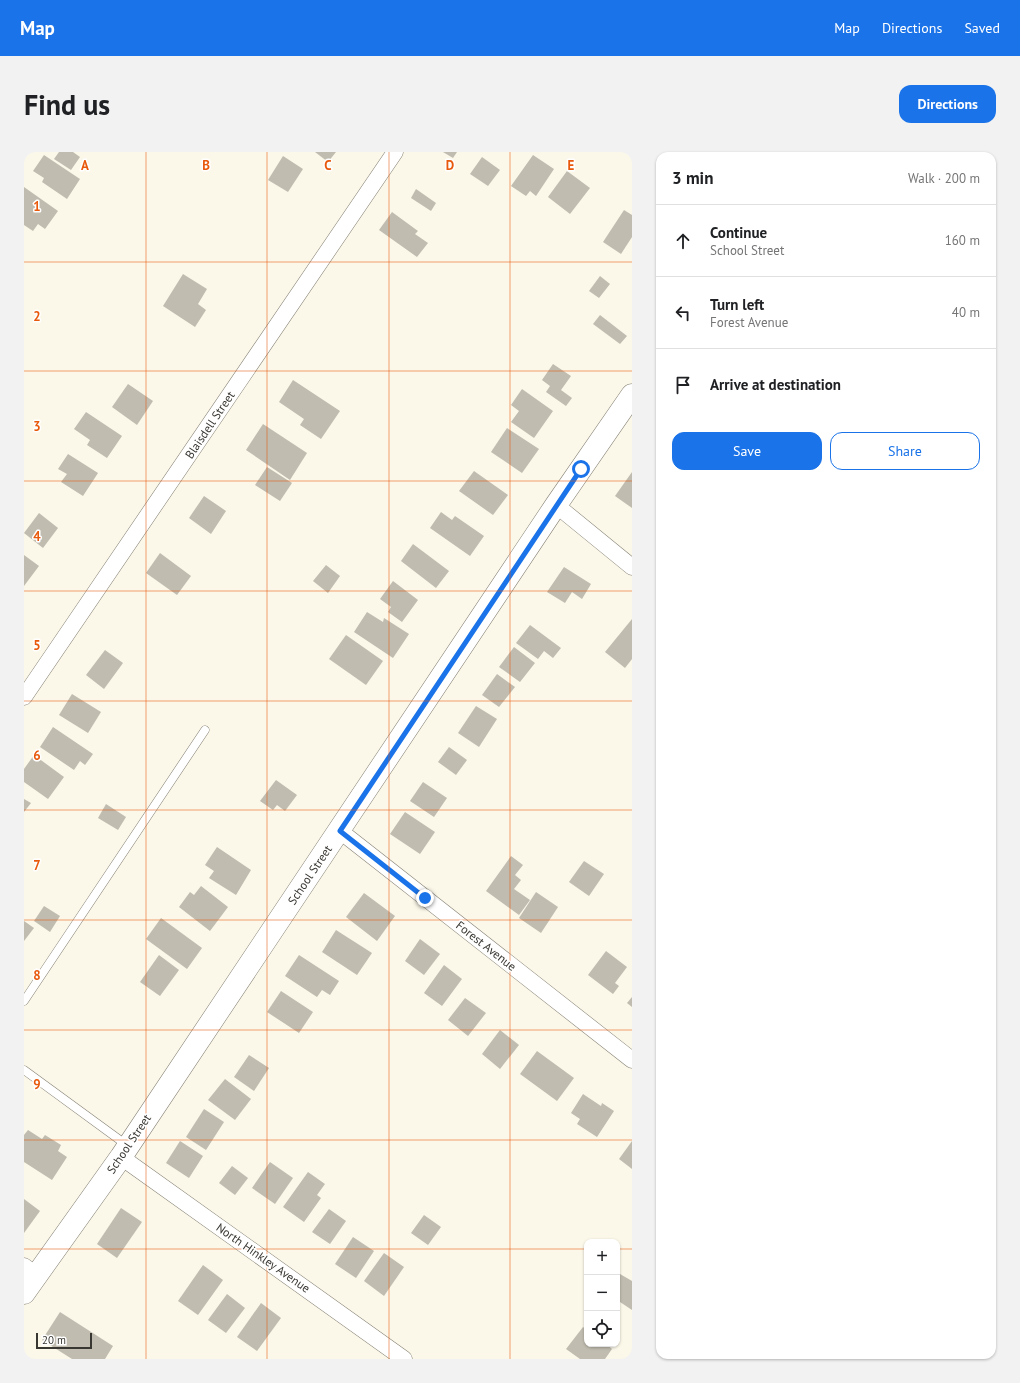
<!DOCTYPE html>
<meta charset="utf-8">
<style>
body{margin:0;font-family:"PT Sans",sans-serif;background:#f2f2f2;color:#202124}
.controls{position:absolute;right:12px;bottom:12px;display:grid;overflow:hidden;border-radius:8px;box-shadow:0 1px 3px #0004}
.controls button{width:36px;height:36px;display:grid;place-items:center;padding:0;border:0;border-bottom:1px solid #e0e0e0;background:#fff;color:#202124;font:20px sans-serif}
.scale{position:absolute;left:12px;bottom:10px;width:56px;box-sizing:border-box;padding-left:4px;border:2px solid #393732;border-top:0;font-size:11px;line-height:14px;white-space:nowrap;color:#393732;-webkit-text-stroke:3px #fff;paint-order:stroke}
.stop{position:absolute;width:12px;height:12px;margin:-9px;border:3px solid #1a73e8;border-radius:50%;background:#fff}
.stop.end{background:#1a73e8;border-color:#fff;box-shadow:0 1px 4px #0008}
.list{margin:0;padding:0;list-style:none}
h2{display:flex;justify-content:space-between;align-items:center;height:52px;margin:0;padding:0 16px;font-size:17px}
h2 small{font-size:13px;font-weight:400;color:#757577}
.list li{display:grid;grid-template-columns:26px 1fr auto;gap:12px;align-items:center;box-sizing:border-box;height:72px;padding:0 16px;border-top:1px solid #e0e0e0}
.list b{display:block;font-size:15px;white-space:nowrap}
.list p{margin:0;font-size:13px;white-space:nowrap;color:#757577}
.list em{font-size:13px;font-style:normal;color:#757577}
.actions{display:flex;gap:8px;padding:12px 16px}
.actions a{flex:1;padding:9px 0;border:1px solid #1a73e8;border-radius:12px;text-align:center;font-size:14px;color:#1a73e8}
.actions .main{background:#1a73e8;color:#fff}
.icon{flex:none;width:22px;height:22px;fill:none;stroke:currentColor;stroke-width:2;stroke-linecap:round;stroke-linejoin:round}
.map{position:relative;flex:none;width:608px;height:1207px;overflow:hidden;border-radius:12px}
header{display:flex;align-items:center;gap:24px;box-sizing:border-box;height:56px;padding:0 20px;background:#1a73e8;color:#fff}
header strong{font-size:19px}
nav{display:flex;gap:22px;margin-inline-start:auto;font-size:14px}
.intro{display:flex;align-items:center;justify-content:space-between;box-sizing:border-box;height:96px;padding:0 24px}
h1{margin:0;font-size:28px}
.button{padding:10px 18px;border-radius:12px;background:#1a73e8;color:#fff;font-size:14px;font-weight:700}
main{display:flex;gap:24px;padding:0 24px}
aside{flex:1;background:#fff;border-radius:12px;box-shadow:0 1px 3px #0004}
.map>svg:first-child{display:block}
.building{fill:#c0bcaf}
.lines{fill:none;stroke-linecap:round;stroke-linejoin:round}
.service-casing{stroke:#837f72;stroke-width:9}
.minor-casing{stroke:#837f72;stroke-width:17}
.secondary-casing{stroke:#837f72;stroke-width:23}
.service{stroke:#fff;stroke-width:8}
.minor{stroke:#fff;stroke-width:16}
.secondary{stroke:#fff;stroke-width:22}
.route{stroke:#1a73e8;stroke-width:5}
.grid{fill:none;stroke:#e8590c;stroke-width:1;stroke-opacity:0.55}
.labels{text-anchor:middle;stroke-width:3;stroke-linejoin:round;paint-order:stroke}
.street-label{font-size:12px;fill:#393732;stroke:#fff}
.grid-label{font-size:13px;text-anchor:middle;font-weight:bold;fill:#e8590c;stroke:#fff;stroke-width:3;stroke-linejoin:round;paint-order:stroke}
</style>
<header>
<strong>Map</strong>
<nav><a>Map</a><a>Directions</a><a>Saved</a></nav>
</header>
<div class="intro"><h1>Find us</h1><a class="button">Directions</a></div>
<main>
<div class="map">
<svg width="608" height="1207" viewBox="0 0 608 1207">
<rect width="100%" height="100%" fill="#fbf7e9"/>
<g class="building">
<path d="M35,0H49L56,5L47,18L30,7Z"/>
<path d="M291,0H312L304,10Z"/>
<path d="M419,0H433L429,6Z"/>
<path d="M20,3L56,27L43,47L18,30L20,26L9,19Z"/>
<path d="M509,3L530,17L512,44L506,39L502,44L487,34Z"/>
<path d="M259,4L279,17L264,40L244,28Z"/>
<path d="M458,5L476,18L464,34L446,22Z"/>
<path d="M543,19L566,36L546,62L524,45Z"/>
<path d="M0,35L34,59L21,77L14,72L9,79L0,73Z"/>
<path d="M392,37L412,51L407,59L387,46Z"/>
<path d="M600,58L608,63V85L597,102L579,90Z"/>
<path d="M368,60L394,79L391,82L404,91L393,105L355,78Z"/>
<path d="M159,122L183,137L174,152L182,158L171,175L139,154Z"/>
<path d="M576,124L586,132L575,146L565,139Z"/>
<path d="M576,163L603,184L596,192L569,172Z"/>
<path d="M529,212L547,224L537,238L548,246L542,254L522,240L526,234L518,228Z"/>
<path d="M269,228L316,259L297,287L276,273L280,267L255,250Z"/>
<path d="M104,232L129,249L113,273L88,255Z"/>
<path d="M498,237L529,259L510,286L487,270L495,259L487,253Z"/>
<path d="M62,260L98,284L83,306L63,293L66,288L50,277Z"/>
<path d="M239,272L283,301L266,328L222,298Z"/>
<path d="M483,276L515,297L498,321L467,300Z"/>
<path d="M44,302L74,321L59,344L37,330L43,322L34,317Z"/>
<path d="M243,315L268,331L256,349L231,333Z"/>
<path d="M450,319L484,343L469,363L435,339Z"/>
<path d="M608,320V356L591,344Z"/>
<path d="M180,344L202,359L187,382L165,366Z"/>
<path d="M417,360L428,368L431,364L460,384L446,404L406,376Z"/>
<path d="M15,361L34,376L19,396L0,381Z"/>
<path d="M389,392L425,419L412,436L377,409Z"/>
<path d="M136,401L167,424L153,443L122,421Z"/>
<path d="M0,403L15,414L0,434Z"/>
<path d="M302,413L316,424L304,441L289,429Z"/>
<path d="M540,415L567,432L558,447L548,440L541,451L523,440Z"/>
<path d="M369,429L394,448L378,470L364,460L367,455L356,447Z"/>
<path d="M343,460L359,470L360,466L385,482L369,506L330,480Z"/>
<path d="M608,467V507L601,516L581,500Z"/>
<path d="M506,473L537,496L529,506L520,499L514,507L492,491Z"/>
<path d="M322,483L359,509L342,533L305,507Z"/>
<path d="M490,495L511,511L496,530L475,515Z"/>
<path d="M81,498L99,511L80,537L62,523Z"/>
<path d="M473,522L491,535L475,555L458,543Z"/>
<path d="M48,542L77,560L64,581L35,563Z"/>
<path d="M452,554L473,567L455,595L434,581Z"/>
<path d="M29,575L69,602L61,613L56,609L50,618L16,595Z"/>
<path d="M425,595L443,608L432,623L414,610Z"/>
<path d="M10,603L40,625L24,647L0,630V617Z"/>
<path d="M252,628L273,643L261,659L253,653L249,658L236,649Z"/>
<path d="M399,630L423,646L410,665L386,649Z"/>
<path d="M0,647L7,651L0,660Z"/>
<path d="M82,652L102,665L94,678L74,666Z"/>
<path d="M381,660L411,680L396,702L366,682Z"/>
<path d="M193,695L227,718L212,743L185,726L190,719L181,713Z"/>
<path d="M487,704L499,713L491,723L497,728L490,737L506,748L495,763L462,739Z"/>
<path d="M560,709L580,722L565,744L545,730Z"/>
<path d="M177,734L204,755L186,779L155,755L166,740L170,743Z"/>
<path d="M512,740L534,755L517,781L495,766Z"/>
<path d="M340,741L371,764L353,789L322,765Z"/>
<path d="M20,754L36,764L26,780L10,769Z"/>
<path d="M137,766L178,796L163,817L122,787Z"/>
<path d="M0,769L10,776L0,789Z"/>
<path d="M312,778L348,801L333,823L298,800Z"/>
<path d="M396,787L416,802L400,823L381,809Z"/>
<path d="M582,799L603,815L591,831L595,834L589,842L564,823Z"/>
<path d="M135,803L155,818L136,844L116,830Z"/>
<path d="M275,803L315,829L306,843L298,838L293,845L261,824Z"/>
<path d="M420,813L438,827L418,854L400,841Z"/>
<path d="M257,839L289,860L275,881L243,860Z"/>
<path d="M608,845V855L603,851Z"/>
<path d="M441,846L462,861L444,884L424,868Z"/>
<path d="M476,878L495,893L476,917L458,902Z"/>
<path d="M513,899L550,926L533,949L496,922Z"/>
<path d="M225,903L245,916L230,939L210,925Z"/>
<path d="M201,927L227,947L211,968L184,948Z"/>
<path d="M559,942L577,954L578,951L590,959L573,985L553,972L556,967L547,961Z"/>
<path d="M180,957L200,970L182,998L162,985Z"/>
<path d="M4,978L18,987L21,983L37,993L34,999L43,1005L28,1028L0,1010V983Z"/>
<path d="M156,989L179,1004L165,1026L142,1011Z"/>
<path d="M608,989V1017L595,1007Z"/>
<path d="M246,1010L269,1026L251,1052L228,1036Z"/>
<path d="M208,1014L224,1026L211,1043L195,1031Z"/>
<path d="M284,1020L301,1032L293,1043L297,1046L280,1070L259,1055Z"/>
<path d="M0,1047L16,1059L0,1081Z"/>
<path d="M97,1056L118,1070L93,1106L73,1092Z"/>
<path d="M305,1057L322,1069L306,1092L288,1080Z"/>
<path d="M400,1063L417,1075L404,1093L387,1081Z"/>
<path d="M329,1085L350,1099L332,1126L311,1112Z"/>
<path d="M360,1101L380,1115L360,1144L340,1129Z"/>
<path d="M179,1113L199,1128L174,1163L154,1149Z"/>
<path d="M596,1122L608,1129V1158L593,1148V1127Z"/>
<path d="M203,1142L221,1156L202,1181L184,1168Z"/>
<path d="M237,1151L257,1166L233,1199L213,1185Z"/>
<path d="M36,1160L89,1194L81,1207H48L18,1188Z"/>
<path d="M559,1175L563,1178V1192H582L588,1197L581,1207H556L542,1197Z"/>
</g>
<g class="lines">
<g class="service-casing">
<g id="service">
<path d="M0,849L181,578"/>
<path d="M0,918L104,994"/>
</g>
</g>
<g class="minor-casing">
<g id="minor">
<path d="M532,353L608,415"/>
<path d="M0,545L371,0"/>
<path d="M316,679L608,908"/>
<path d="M97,1005L380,1207"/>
<path d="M0,1114L12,1123"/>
</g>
</g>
<g class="secondary-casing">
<path id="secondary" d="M0,1141L97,1005L532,353L608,243"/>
</g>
<use href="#service" class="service"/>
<use href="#minor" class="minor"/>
<use href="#secondary" class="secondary"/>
</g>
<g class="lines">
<path class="route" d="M401,746L316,679L557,317"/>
</g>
<path class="grid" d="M122,0V1207M243,0V1207M365,0V1207M486,0V1207M0,110H608M0,219H608M0,329H608M0,439H608M0,549H608M0,658H608M0,768H608M0,878H608M0,988H608M0,1097H563M593,1097H608"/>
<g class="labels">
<g class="street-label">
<text transform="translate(186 273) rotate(-56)" y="4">Blaisdell Street</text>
<text transform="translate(286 723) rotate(-56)" y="4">School Street</text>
<text transform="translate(462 794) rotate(38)" y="4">Forest Avenue</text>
<text transform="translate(105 992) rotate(-56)" y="4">School Street</text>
<text transform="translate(239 1106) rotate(35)" y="4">North Hinkley Avenue</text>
</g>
</g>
<g class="grid-label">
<text x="61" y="18">A</text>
<text x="182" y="18">B</text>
<text x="304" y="18">C</text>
<text x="426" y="18">D</text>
<text x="547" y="18">E</text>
<text x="13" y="59">1</text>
<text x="13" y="169">2</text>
<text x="13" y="279">3</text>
<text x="13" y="389">4</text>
<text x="13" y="498">5</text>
<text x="13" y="608">6</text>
<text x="13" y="718">7</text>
<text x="13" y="828">8</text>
<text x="13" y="937">9</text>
</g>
</svg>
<div class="controls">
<button>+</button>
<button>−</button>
<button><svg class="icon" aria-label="locate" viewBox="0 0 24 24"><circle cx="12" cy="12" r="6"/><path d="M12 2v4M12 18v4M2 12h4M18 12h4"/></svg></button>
</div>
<div class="scale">20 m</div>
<div class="stop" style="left:557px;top:317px"></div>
<div class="stop end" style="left:401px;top:746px"></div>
</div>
<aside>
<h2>3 min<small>Walk · 200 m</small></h2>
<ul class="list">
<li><svg class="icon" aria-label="ahead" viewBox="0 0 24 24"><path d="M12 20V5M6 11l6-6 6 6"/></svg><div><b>Continue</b><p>School Street</p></div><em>160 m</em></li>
<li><svg class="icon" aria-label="left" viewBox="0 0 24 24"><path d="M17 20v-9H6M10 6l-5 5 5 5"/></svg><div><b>Turn left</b><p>Forest Avenue</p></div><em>40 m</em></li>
<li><svg class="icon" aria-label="arrive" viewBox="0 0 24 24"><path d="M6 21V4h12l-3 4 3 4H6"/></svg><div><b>Arrive at destination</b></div></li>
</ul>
<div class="actions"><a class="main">Save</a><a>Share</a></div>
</aside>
</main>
